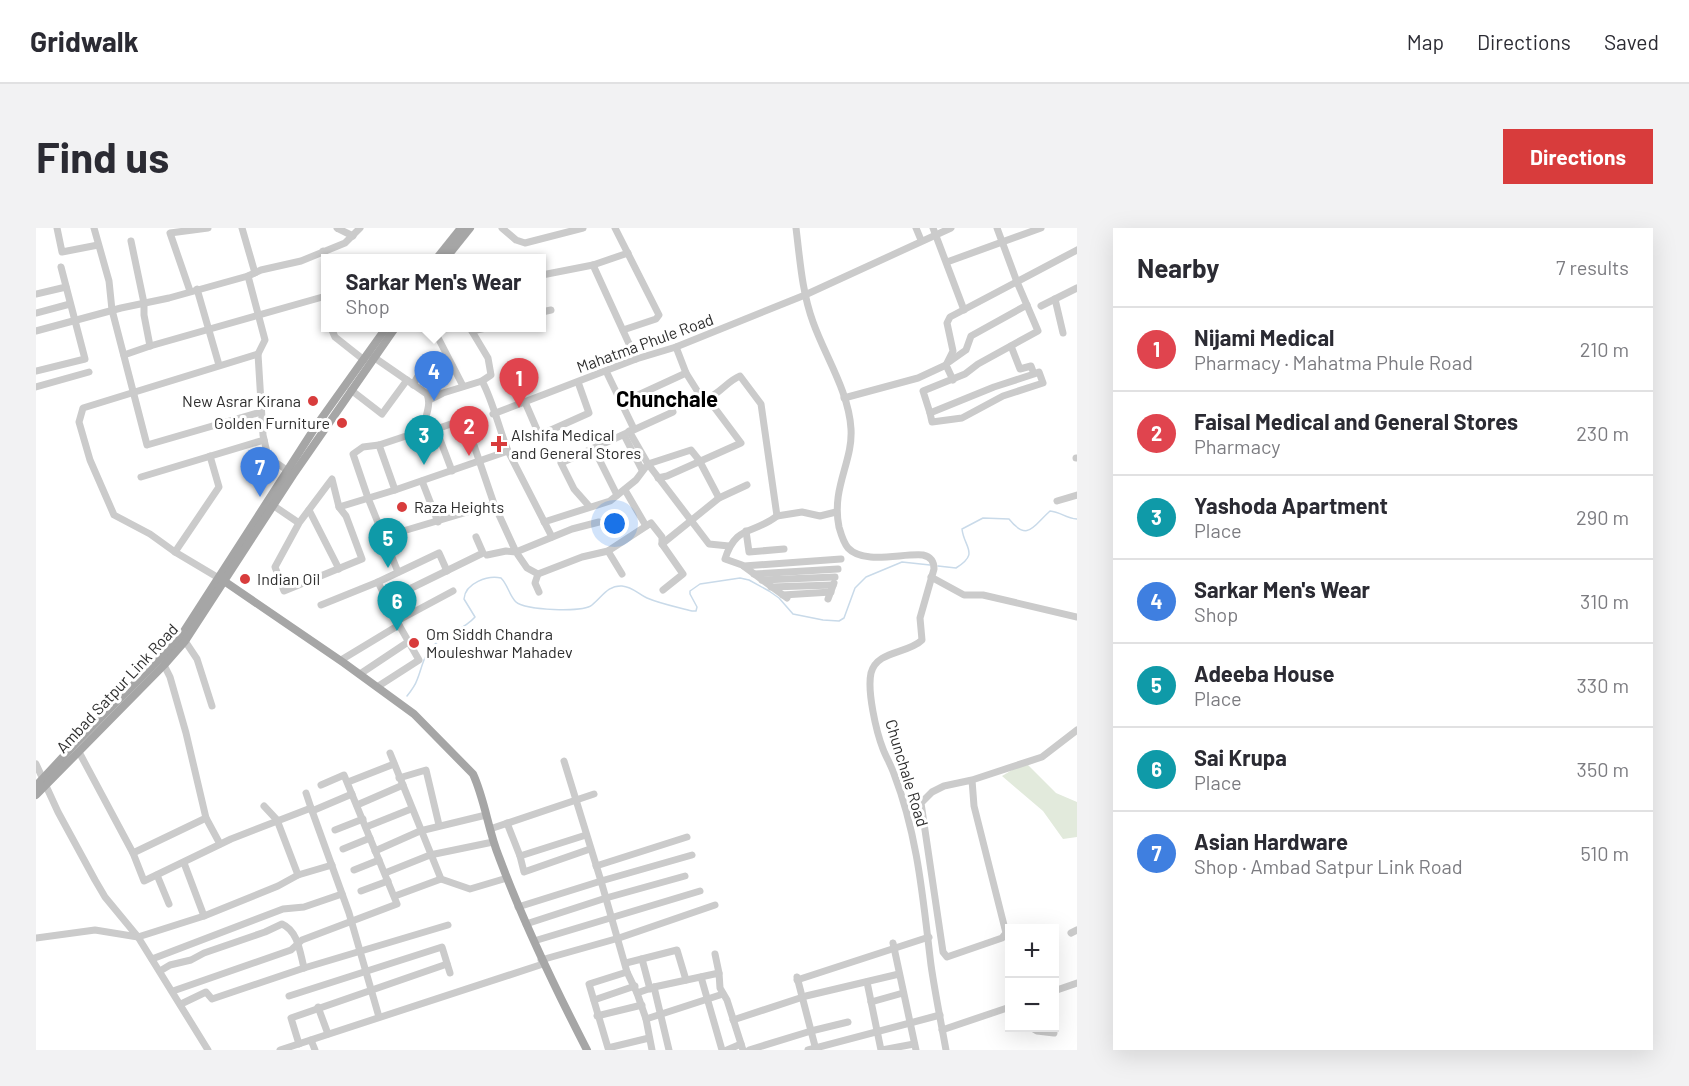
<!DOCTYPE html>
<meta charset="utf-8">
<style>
body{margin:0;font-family:Barlow,sans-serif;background:#f2f2f3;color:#2b2b33}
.controls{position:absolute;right:18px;bottom:18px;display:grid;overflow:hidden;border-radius:0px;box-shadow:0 6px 24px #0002}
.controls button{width:54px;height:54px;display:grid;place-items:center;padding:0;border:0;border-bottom:2px solid #e1e1e2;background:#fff;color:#2b2b33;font:30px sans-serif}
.you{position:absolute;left:579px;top:296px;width:21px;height:21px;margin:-15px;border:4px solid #fff;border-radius:50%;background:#1a73e8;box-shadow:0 0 0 9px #1a73e833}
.badge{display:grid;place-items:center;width:39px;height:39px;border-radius:50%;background:#d83c3c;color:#fff;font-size:20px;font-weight:700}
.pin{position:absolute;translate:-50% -50px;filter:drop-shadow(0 2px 3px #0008)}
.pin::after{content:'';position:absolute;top:32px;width:21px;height:18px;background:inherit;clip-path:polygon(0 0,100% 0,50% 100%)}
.popup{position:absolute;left:285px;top:26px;width:225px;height:78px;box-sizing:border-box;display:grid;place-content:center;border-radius:0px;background:#fff;filter:drop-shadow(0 2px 4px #0005);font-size:20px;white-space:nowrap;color:#7c7c81}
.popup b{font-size:22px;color:#2b2b33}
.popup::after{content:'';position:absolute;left:50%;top:100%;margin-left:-12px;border:12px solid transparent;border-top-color:#fff}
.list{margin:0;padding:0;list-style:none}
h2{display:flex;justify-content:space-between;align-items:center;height:78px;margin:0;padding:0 24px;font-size:26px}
h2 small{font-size:20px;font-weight:400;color:#7c7c81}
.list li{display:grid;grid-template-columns:39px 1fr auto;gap:18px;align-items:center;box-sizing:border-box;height:84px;padding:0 24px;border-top:2px solid #e1e1e2}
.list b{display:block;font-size:22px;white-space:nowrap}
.list p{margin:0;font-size:20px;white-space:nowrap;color:#7c7c81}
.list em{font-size:20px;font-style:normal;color:#7c7c81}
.map{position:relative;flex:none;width:1041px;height:822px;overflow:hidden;border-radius:0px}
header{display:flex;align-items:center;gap:36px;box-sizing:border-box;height:84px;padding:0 30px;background:#fff;border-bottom:2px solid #e1e1e2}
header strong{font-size:28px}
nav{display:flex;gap:33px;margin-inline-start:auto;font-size:21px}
.intro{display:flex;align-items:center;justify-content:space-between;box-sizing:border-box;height:144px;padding:0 36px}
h1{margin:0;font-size:42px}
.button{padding:15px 27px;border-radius:0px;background:#d83c3c;color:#fff;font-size:21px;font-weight:700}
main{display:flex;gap:36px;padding:0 36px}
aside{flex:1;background:#fff;border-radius:0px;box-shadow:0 6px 24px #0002}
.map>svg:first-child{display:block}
.green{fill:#e2eadc}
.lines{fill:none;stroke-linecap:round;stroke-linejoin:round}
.stream{stroke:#c9dae9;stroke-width:1.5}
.minor{stroke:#cbcbcb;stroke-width:7}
.major{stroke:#a6a6a6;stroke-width:8}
.poi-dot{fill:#d83c3c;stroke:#fff;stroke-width:2}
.labels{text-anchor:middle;stroke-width:6;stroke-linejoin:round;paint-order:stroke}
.street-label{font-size:16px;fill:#2e2e2e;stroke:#fff}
.poi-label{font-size:16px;fill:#2e2e2e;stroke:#fff;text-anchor:start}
.district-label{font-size:22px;font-weight:bold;fill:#000;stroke:#fff}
</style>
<header>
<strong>Gridwalk</strong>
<nav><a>Map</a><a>Directions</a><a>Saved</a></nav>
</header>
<div class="intro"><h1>Find us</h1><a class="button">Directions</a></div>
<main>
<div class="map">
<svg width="1041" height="822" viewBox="0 0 1041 822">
<rect width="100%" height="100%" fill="#fff"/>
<path class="green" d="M992,537L1020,565L1041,574V609L1027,611L1007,583L966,548L983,538Z"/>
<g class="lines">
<g class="stream">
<path d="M902,338L920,340C944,325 928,320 926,301L947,290L973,291C992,315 998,297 1014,283C1025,284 1029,290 1041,291"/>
<path d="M371,468C375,463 379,458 381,452C386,440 387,428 397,418C409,406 428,402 439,389L428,371C429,355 452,347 465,350C472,357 473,367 480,374C488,382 547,385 556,377C566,369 572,357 586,358C597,359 602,366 611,370C625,376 641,379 656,383H660L661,379L654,366V363L664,356L704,350L713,352L733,363L743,370L757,386L787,392L803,393L808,390L819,360L830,349L866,334L894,337"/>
</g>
<g class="minor">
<path d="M21,0L26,24L62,17"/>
<path d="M58,0L73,53L76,82L111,217L225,184"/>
<path d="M206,0L219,45"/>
<path d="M301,0L317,8"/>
<path d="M466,0L480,12L489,15L547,0"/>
<path d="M579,0L623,87L620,91L587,102"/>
<path d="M760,0C764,32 766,64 777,94C789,128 813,164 815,201C817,234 795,260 803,299C805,306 807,314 812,320C828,337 866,325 887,327C895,329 898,333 898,341L884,390L886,412C872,426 841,422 835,445C831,463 840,503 847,521C850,529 855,537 858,546C882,608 887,672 895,737C899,765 905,794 910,822"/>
<path d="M880,0L885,12"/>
<path d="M897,0L928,82"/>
<path d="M95,13L108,75V87L114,118"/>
<path d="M287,23L290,33"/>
<path d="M911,34L1005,0"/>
<path d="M557,37L600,131"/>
<path d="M506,47L557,37L592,25"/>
<path d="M212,48L225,42L265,33L309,15L324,0"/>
<path d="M161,61L183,137"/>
<path d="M154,63L134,5L172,0"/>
<path d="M0,66L30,59"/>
<path d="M1019,71L1027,105"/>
<path d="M1005,78L1041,60"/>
<path d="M506,84L515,82"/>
<path d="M0,85L34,76"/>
<path d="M295,100L299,109L328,132"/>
<path d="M397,100L427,158"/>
<path d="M0,103L85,80L133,70L212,48L229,112L222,126L227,207L232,229L255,245"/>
<path d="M436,103L450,100"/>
<path d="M975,118L984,141L995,138L998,146L1003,144L1007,155L967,168L926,190L896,194L894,185L958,159L998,146"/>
<path d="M640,119L650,145L667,172C681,169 691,153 704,148L725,176L741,288L766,284L784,288L800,284"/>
<path d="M88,127L114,118L290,68"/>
<path d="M336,128L391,166C396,179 388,188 388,202L343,217L327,219L317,226L332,270L362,344"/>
<path d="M913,134L930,122L935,108L991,77"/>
<path d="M910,137L917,123L911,95L914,89L1041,22"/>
<path d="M0,143L49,131L25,39"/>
<path d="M570,143L598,201"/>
<path d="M377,157L382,148"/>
<path d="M0,159L53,144"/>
<path d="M315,162L346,186L371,152"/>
<path d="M808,170L882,150L910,137L917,152"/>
<path d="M393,172L407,165L446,153"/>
<path d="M489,174L502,204L506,206L553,185L542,154"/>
<path d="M587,174L650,145"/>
<path d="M894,185L887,163L929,146L942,136L1002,103L981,54L961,0"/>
<path d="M457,186L600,131L640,119L769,67L915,0"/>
<path d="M400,201L416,243"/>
<path d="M593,203L612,236L673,316L693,318"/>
<path d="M588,207L606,242"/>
<path d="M343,217L359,262"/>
<path d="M558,221L581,267"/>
<path d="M472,223L516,309"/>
<path d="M1040,230H1041"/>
<path d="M105,249L228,212"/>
<path d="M622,250L631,248L705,215L672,171"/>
<path d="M386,253L402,294"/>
<path d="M589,262L610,298"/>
<path d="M1021,273L1041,267"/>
<path d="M235,276L263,295L296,251L303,279L310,288L326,331L248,363L239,339L263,295"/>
<path d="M458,276L480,324L536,301L563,294"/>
<path d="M553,278L538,261L525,235L637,184"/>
<path d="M303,279L359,262L472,223C463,201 457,173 446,153L455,147L452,130L434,100"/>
<path d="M273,282L303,341"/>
<path d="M741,288C717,307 700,296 689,331L706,337L751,370"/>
<path d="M508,294L574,273L600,252L612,236L655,222L663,232L683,270"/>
<path d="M710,303L713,324L748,321"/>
<path d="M347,309L458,276L429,191L392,204L388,202"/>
<path d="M626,316L683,270L711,257"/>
<path d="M572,323L586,346"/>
<path d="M139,324L183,259L174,228"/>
<path d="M451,327L470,323L480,324L491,340L502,346L546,329L572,323L615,295L626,309V316L647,346L627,362"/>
<path d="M708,338L805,331"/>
<path d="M502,346L499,355L503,364"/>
<path d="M718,346L802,341"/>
<path d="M895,349L928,367H947L1041,389"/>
<path d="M186,352L139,324L114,306L78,287L54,232L43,194L47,180L222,126"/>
<path d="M726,352L799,349"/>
<path d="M735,359L797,357"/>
<path d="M747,367L795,364"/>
<path d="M792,371L798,355"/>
<path d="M351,372L447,325L440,309"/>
<path d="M285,377L342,354"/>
<path d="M361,393L417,363"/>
<path d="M149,413L161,431L176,478"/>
<path d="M305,432L363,397L342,354L403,325L411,343"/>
<path d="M128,437L134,449L150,505L170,590L184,616"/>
<path d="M324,446L372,414"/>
<path d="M341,459L383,432L363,397"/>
<path d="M43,524L97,625L108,653L195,611L275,580L270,565"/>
<path d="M354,525L405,651L434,661L471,650"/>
<path d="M528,533L565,653L656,627"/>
<path d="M0,536L22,584L59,652L69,669L102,709L172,822"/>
<path d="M363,550L390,542L403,597"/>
<path d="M936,552L938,578L970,705L966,710L911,729L907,724L885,575L896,564L908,558L936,552L1006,529L1041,502"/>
<path d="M312,554L358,536"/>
<path d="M321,577L367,557"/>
<path d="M228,578L241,592L262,647"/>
<path d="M275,580L313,685L343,789"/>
<path d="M276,583L316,566"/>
<path d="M471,595L484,628L488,644L554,621"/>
<path d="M330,599L375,581"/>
<path d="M454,601L558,566"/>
<path d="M299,602L327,591"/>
<path d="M307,621L334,610"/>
<path d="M339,623L384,603L450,587"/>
<path d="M97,625L170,590"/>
<path d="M484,628L550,607"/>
<path d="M148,635L168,688"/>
<path d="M560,638L651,609"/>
<path d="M318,642L343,632"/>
<path d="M349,645L394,627L457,614"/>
<path d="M121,647L133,676"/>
<path d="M325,663L352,653"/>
<path d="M359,668L405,651"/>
<path d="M482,679L565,653L591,744L601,765L618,759L683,745L684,760L691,772L707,822"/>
<path d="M490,696L570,670L649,648"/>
<path d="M1035,705L1041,702"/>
<path d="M0,710L59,702L102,709L168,688L242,658L262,647L296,637"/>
<path d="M498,713L664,663"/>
<path d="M857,715L880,822"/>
<path d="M679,726L683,745"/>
<path d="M116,731L247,681L268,679L306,666"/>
<path d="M606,731L614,761"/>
<path d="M505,732L583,710L679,677"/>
<path d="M590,735L641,722L650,752"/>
<path d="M124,743L134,737L155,732L168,725L229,704L246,696C262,703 264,724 268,740"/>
<path d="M591,744L553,756L572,820L613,810"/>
<path d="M665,749L686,822"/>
<path d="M761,749L780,822"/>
<path d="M761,752L893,709"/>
<path d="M831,754L845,822"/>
<path d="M618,759L633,822"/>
<path d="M137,763L255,722L266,712L361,676L308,547L285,557"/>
<path d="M1018,763L1041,755"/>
<path d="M601,765L610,791L616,822"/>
<path d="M253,768L406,719L414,745"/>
<path d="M558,772L599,758"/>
<path d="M835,774L867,765"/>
<path d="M145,776L170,764L176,771L268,740L412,697"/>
<path d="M282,779L292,806"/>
<path d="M561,788L606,777"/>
<path d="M610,791L687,766"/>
<path d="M697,792L770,768L863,746"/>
<path d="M996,800L1001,803L1018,805"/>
<path d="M906,802L974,779"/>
<path d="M275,812L279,822"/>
<path d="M263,816L255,790L411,736"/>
<path d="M244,822L507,736"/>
<path d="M691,822L705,816"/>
<path d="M713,822L775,803L812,794"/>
<path d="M772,822L904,787"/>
<path d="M846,822L878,816"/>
</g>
<g class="major">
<path d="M401,30L425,0"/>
<path d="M410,30L434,0"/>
<path d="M188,353L308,435L378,486L437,546C449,572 452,602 463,629C488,696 518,758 551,822"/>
<path d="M0,558L38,517L143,411L280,198L350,100"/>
<path d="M0,567L128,437L149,413L257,247L359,100"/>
</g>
</g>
<g class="poi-dot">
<circle cx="277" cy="173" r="6"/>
<circle cx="306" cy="195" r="6"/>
<path d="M460 207h6v6h6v6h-6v6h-6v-6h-6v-6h6z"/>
<circle cx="366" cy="279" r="6"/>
<circle cx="209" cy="351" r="6"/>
<circle cx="378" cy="415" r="6"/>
</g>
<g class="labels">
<g class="street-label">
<text transform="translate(609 115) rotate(-20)" y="6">Mahatma Phule Road</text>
<text transform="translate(81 460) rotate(-47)" y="6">Ambad Satpur Link Road</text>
<text transform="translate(871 545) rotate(73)" y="6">Chunchale Road</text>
</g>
<g class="poi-label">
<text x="265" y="179" text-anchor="end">New Asrar Kirana</text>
<text x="294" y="201" text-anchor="end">Golden Furniture</text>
<text x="475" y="213">Alshifa Medical<tspan x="475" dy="18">and General Stores</tspan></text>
<text x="378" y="285">Raza Heights</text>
<text x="221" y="357">Indian Oil</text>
<text x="390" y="412">Om Siddh Chandra<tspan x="390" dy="18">Mouleshwar Mahadev</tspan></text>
</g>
<g class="district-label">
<text x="631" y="179">Chunchale</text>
</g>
</g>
</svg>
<div class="controls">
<button>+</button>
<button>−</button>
</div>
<div class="you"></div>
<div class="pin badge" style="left:483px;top:180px;background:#e0444e">1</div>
<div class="pin badge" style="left:433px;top:228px;background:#e0444e">2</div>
<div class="pin badge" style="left:388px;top:237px;background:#0f9aa8">3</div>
<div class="pin badge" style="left:398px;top:173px;background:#3f7fe0">4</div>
<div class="popup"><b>Sarkar Men's Wear</b>Shop</div>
<div class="pin badge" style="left:352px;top:340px;background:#0f9aa8">5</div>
<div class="pin badge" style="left:361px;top:403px;background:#0f9aa8">6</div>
<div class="pin badge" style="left:224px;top:269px;background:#3f7fe0">7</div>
</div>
<aside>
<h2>Nearby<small>7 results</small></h2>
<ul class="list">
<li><span class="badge" style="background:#e0444e">1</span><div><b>Nijami Medical</b><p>Pharmacy · Mahatma Phule Road</p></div><em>210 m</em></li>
<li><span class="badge" style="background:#e0444e">2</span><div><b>Faisal Medical and General Stores</b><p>Pharmacy</p></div><em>230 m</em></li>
<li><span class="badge" style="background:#0f9aa8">3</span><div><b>Yashoda Apartment</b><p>Place</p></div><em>290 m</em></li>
<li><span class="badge" style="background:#3f7fe0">4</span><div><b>Sarkar Men's Wear</b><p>Shop</p></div><em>310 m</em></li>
<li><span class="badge" style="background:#0f9aa8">5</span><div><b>Adeeba House</b><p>Place</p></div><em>330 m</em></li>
<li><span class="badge" style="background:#0f9aa8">6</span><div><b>Sai Krupa</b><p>Place</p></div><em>350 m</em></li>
<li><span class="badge" style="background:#3f7fe0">7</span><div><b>Asian Hardware</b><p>Shop · Ambad Satpur Link Road</p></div><em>510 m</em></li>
</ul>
</aside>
</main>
